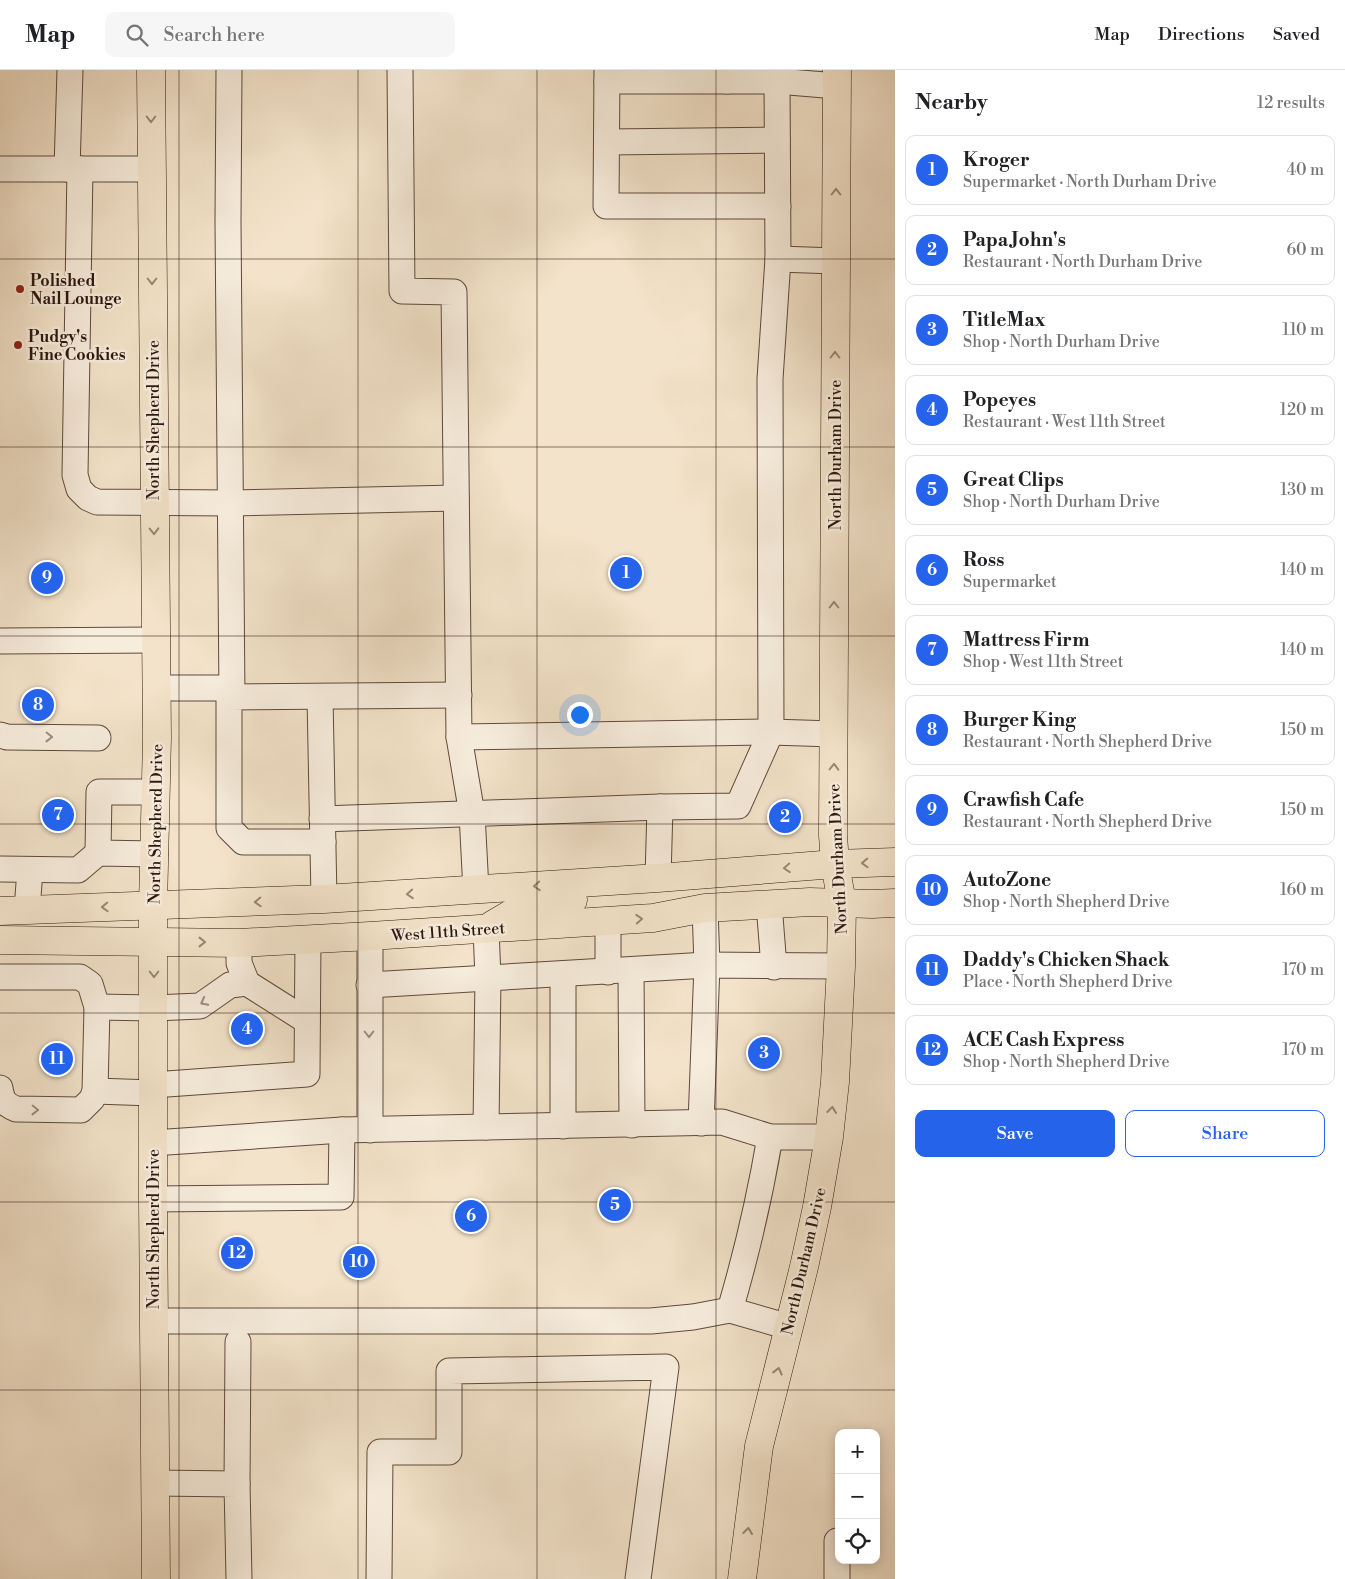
<!DOCTYPE html>
<meta charset="utf-8">
<style>
body{margin:0;font-family:"Libre Bodoni",serif;background:#f6f6f6;color:#202124}
.controls{position:absolute;right:15px;bottom:15px;display:grid;overflow:hidden;border-radius:10px;box-shadow:0 2px 12px #0003}
.controls button{width:45px;height:45px;display:grid;place-items:center;padding:0;border:0;border-bottom:1px solid #e0e0e0;background:#fff;color:#202124;font:25px sans-serif}
.you{position:absolute;left:579px;top:644px;width:18px;height:18px;margin:-12px;border:4px solid #fff;border-radius:50%;background:#1a73e8;box-shadow:0 0 0 8px #1a73e833}
.badge{display:grid;place-items:center;width:32px;height:32px;border-radius:50%;background:#2563eb;color:#fff;font-size:16px;font-weight:700}
.pin{position:absolute;translate:-50% -50%;border:2px solid #fff;box-shadow:0 1px 5px #0006}
.list{margin:0;padding:0;list-style:none}
h2{display:flex;justify-content:space-between;align-items:center;height:65px;margin:0;padding:0 20px;font-size:21px}
h2 small{font-size:16px;font-weight:400;color:#757577}
.list li{display:grid;grid-template-columns:32px 1fr auto;gap:15px;align-items:center;box-sizing:border-box;height:70px;margin:0 10px 10px;padding:0 10px;border:1px solid #e0e0e0;border-radius:10px}
.list b{display:block;font-size:19px;white-space:nowrap}
.list p{margin:0;font-size:16px;white-space:nowrap;color:#757577}
.list em{font-size:16px;font-style:normal;color:#757577}
.actions{display:flex;gap:10px;padding:15px 20px}
.actions a{flex:1;padding:11px 0;border:1px solid #2563eb;border-radius:10px;text-align:center;font-size:18px;color:#2563eb}
.actions .main{background:#2563eb;color:#fff}
.icon{flex:none;width:28px;height:28px;fill:none;stroke:currentColor;stroke-width:2;stroke-linecap:round;stroke-linejoin:round}
.map{position:relative;flex:none;width:895px;height:1509px;overflow:hidden}
header{display:flex;align-items:center;gap:30px;box-sizing:border-box;height:70px;padding:0 25px;background:#fff;border-bottom:1px solid #e0e0e0}
header strong{font-size:24px}
nav{display:flex;gap:28px;margin-inline-start:auto;font-size:18px}
.search{width:350px;height:45px;background:#f6f6f6;display:flex;align-items:center;gap:12px;box-sizing:border-box;padding:0 18px;border-radius:10px;color:#757577;font-size:19px}
main{display:flex}
aside{flex:1;background:#fff}
.map>svg:first-child{display:block}
.lines{fill:none;stroke-linecap:round;stroke-linejoin:round}
.minor-casing{stroke:#5e4a3d;stroke-width:27}
.major-casing{stroke:#2d170e;stroke-width:29}
.minor{stroke:#f7eddd;stroke-width:25}
.major{stroke:#f3e3ca;stroke-width:28}
.oneway{stroke:#9a8775}
.oneway2{stroke:#9c8d80}
.grid{fill:none;stroke:#2d170e;stroke-width:1;stroke-opacity:0.55}
.poi-dot{fill:#8f2418;stroke:#f7eddd;stroke-width:2}
.labels{text-anchor:middle;stroke-width:5;stroke-linejoin:round;paint-order:stroke}
.poi-label{font-size:16px;font-weight:bold;fill:#2d170e;stroke:#f7eddd;text-anchor:start}
.street-label{font-size:16px;fill:#2d170e;stroke:#f7eddd}
</style>
<header>
<strong>Map</strong>
<div class="search"><svg class="icon" aria-label="search" viewBox="0 0 24 24"><circle cx="10" cy="10" r="6"/><path d="M15 15l6 6"/></svg>Search here</div>
<nav><a>Map</a><a>Directions</a><a>Saved</a></nav>
</header>
<main>
<div class="map">
<svg width="895" height="1509" viewBox="0 0 895 1509">
<rect width="100%" height="100%" fill="#f3e3ca"/>
<filter id="stains"><feTurbulence type="fractalNoise" baseFrequency=".004" numOctaves="4"/><feColorMatrix values="0 0 0 0 .2 0 0 0 0 .09 0 0 0 0 .02 0 0 0 .5 -.17"/></filter>
<radialGradient id="worn" r=".72"><stop offset=".6" stop-color="#630" stop-opacity="0"/><stop offset="1" stop-color="#630" stop-opacity=".3"/></radialGradient>
<g class="lines">
<g class="minor-casing">
<g id="minor">
<path d="M229,0L228,151L232,627"/>
<path d="M400,0L402,221L454,222L459,667L472,744L476,820"/>
<path d="M607,0L606,136H778"/>
<path d="M777,0V11L837,16"/>
<path d="M607,11H727"/>
<path d="M607,72L777,70"/>
<path d="M0,99H152"/>
<path d="M67,99L70,0"/>
<path d="M80,99L75,405L79,419L88,428L97,432L230,433L456,428"/>
<path d="M778,189L836,191"/>
<path d="M0,571L156,570"/>
<path d="M156,618H231"/>
<path d="M320,627L324,829"/>
<path d="M0,665L7,667L98,668"/>
<path d="M459,667L771,662L834,664"/>
<path d="M322,749L660,737L738,736L771,662L770,309L778,189L777,11H727V0"/>
<path d="M323,772H243L229,758V627L459,625"/>
<path d="M98,783L99,722H156"/>
<path d="M0,799L78,800L98,783L155,784"/>
<path d="M658,808L660,737"/>
<path d="M769,834L774,897"/>
<path d="M27,840L30,800"/>
<path d="M486,859L488,908L486,1057"/>
<path d="M239,873V893L247,913L307,951"/>
<path d="M631,900L632,1055"/>
<path d="M608,902V851"/>
<path d="M0,907H80L90,914L97,937L95,1021L92,1029L81,1040L16,1039C4,1034 2,1030 0,1018"/>
<path d="M369,915L707,895L841,896"/>
<path d="M97,937L154,938L200,936L230,915L247,913"/>
<path d="M153,1015L307,1004L308,869"/>
<path d="M95,1021L153,1023"/>
<path d="M701,1053L707,895L705,838"/>
<path d="M563,1056V904"/>
<path d="M370,1060V866"/>
<path d="M153,1073L342,1060L722,1052L770,1067H829"/>
<path d="M153,1129L341,1127L342,1060"/>
<path d="M730,1240L789,1257"/>
<path d="M154,1251H651L693,1247L730,1240C747,1182 760,1126 770,1067"/>
<path d="M155,1413L237,1414L239,1509"/>
<path d="M237,1414L238,1272"/>
<path d="M837,1471V1509"/>
<path d="M379,1509L380,1382H449V1301L666,1297L638,1509"/>
</g>
</g>
<g class="major-casing">
<g id="major">
<path d="M151,0L157,668L153,836V1129L156,1509"/>
<path d="M0,841L324,829L658,808L835,794L895,792"/>
<path d="M492,855L523,837L573,830"/>
<path d="M0,870L239,873L370,866L653,848L705,838L810,832L872,834L895,833"/>
<path d="M742,1509L759,1376L804,1197L817,1137L829,1067L835,1012L841,896L842,833L835,794L833,765L837,0"/>
</g>
</g>
<use href="#minor" class="minor"/>
<use href="#major" class="major"/>
</g>
<defs><path id="oneway-chevron" d="M-2-3.5L2.5 0L-2 3.5" fill="none" stroke-width="1.6" stroke-linecap="round" stroke-linejoin="round" transform="scale(1.25)"/></defs>
<g class="oneway">
<use href="#oneway-chevron" transform="translate(151 49) rotate(90)"/>
<use href="#oneway-chevron" transform="translate(836 122) rotate(-90)"/>
<use href="#oneway-chevron" transform="translate(152 211) rotate(90)"/>
<use href="#oneway-chevron" transform="translate(835 285) rotate(-90)"/>
<use href="#oneway-chevron" transform="translate(154 461) rotate(89)"/>
<use href="#oneway-chevron" transform="translate(834 535) rotate(-90)"/>
<use href="#oneway-chevron" transform="translate(834 697) rotate(-89)"/>
<use href="#oneway-chevron" transform="translate(865 793) rotate(178)"/>
<use href="#oneway-chevron" transform="translate(787 798) rotate(176)"/>
<use href="#oneway-chevron" transform="translate(537 816) rotate(176)"/>
<use href="#oneway-chevron" transform="translate(410 824) rotate(176)"/>
<use href="#oneway-chevron" transform="translate(258 832) rotate(178)"/>
<use href="#oneway-chevron" transform="translate(105 837) rotate(178)"/>
<use href="#oneway-chevron" transform="translate(639 849) rotate(-4)"/>
<use href="#oneway-chevron" transform="translate(202 872)"/>
<use href="#oneway-chevron" transform="translate(154 904) rotate(90)"/>
<use href="#oneway-chevron" transform="translate(832 1040) rotate(-83)"/>
<use href="#oneway-chevron" transform="translate(778 1301) rotate(-76)"/>
<use href="#oneway-chevron" transform="translate(748 1461) rotate(-83)"/>
</g>
<g class="oneway2">
<use href="#oneway-chevron" transform="translate(49 667) rotate(1)"/>
<use href="#oneway-chevron" transform="translate(204 932) rotate(152)"/>
<use href="#oneway-chevron" transform="translate(369 964) rotate(90)"/>
<use href="#oneway-chevron" transform="translate(35 1040) rotate(1)"/>
</g>
<path class="grid" d="M179,0V1509M358,0V1509M537,0V1509M716,0V1509M0,189H895M0,377H895M0,566H895M0,754H895M0,943H895M0,1132H895M0,1320H895"/>
<g class="poi-dot">
<circle cx="20" cy="219" r="5"/>
<circle cx="18" cy="275" r="5"/>
</g>
<g class="labels">
<g class="poi-label">
<text x="30" y="216">Polished<tspan x="30" dy="18">Nail Lounge</tspan></text>
<text x="28" y="272">Pudgy's<tspan x="28" dy="18">Fine Cookies</tspan></text>
</g>
<g class="street-label">
<text transform="translate(153 350) rotate(-90)" y="6">North Shepherd Drive</text>
<text transform="translate(835 385) rotate(-90)" y="6">North Durham Drive</text>
<text transform="translate(155 754) rotate(-89)" y="6">North Shepherd Drive</text>
<text transform="translate(837 789) rotate(-93)" y="6">North Durham Drive</text>
<text transform="translate(448 861) rotate(-4)" y="6">West 11th Street</text>
<text transform="translate(153 1159) rotate(-90)" y="6">North Shepherd Drive</text>
<text transform="translate(803 1191) rotate(-77)" y="6">North Durham Drive</text>
</g>
</g>
<rect width="100%" height="100%" filter="url(#stains)"/>
<rect width="100%" height="100%" fill="url(#worn)"/>
</svg>
<div class="controls">
<button>+</button>
<button>−</button>
<button><svg class="icon" aria-label="locate" viewBox="0 0 24 24"><circle cx="12" cy="12" r="6"/><path d="M12 2v4M12 18v4M2 12h4M18 12h4"/></svg></button>
</div>
<div class="you"></div>
<div class="pin badge" style="left:626px;top:503px">1</div>
<div class="pin badge" style="left:785px;top:747px">2</div>
<div class="pin badge" style="left:764px;top:983px">3</div>
<div class="pin badge" style="left:247px;top:959px">4</div>
<div class="pin badge" style="left:615px;top:1135px">5</div>
<div class="pin badge" style="left:471px;top:1146px">6</div>
<div class="pin badge" style="left:58px;top:745px">7</div>
<div class="pin badge" style="left:38px;top:635px">8</div>
<div class="pin badge" style="left:47px;top:508px">9</div>
<div class="pin badge" style="left:359px;top:1192px">10</div>
<div class="pin badge" style="left:57px;top:989px">11</div>
<div class="pin badge" style="left:237px;top:1183px">12</div>
</div>
<aside>
<h2>Nearby<small>12 results</small></h2>
<ul class="list">
<li><span class="badge">1</span><div><b>Kroger</b><p>Supermarket · North Durham Drive</p></div><em>40 m</em></li>
<li><span class="badge">2</span><div><b>Papa John's</b><p>Restaurant · North Durham Drive</p></div><em>60 m</em></li>
<li><span class="badge">3</span><div><b>TitleMax</b><p>Shop · North Durham Drive</p></div><em>110 m</em></li>
<li><span class="badge">4</span><div><b>Popeyes</b><p>Restaurant · West 11th Street</p></div><em>120 m</em></li>
<li><span class="badge">5</span><div><b>Great Clips</b><p>Shop · North Durham Drive</p></div><em>130 m</em></li>
<li><span class="badge">6</span><div><b>Ross</b><p>Supermarket</p></div><em>140 m</em></li>
<li><span class="badge">7</span><div><b>Mattress Firm</b><p>Shop · West 11th Street</p></div><em>140 m</em></li>
<li><span class="badge">8</span><div><b>Burger King</b><p>Restaurant · North Shepherd Drive</p></div><em>150 m</em></li>
<li><span class="badge">9</span><div><b>Crawfish Cafe</b><p>Restaurant · North Shepherd Drive</p></div><em>150 m</em></li>
<li><span class="badge">10</span><div><b>AutoZone</b><p>Shop · North Shepherd Drive</p></div><em>160 m</em></li>
<li><span class="badge">11</span><div><b>Daddy's Chicken Shack</b><p>Place · North Shepherd Drive</p></div><em>170 m</em></li>
<li><span class="badge">12</span><div><b>ACE Cash Express</b><p>Shop · North Shepherd Drive</p></div><em>170 m</em></li>
</ul>
<div class="actions"><a class="main">Save</a><a>Share</a></div>
</aside>
</main>
